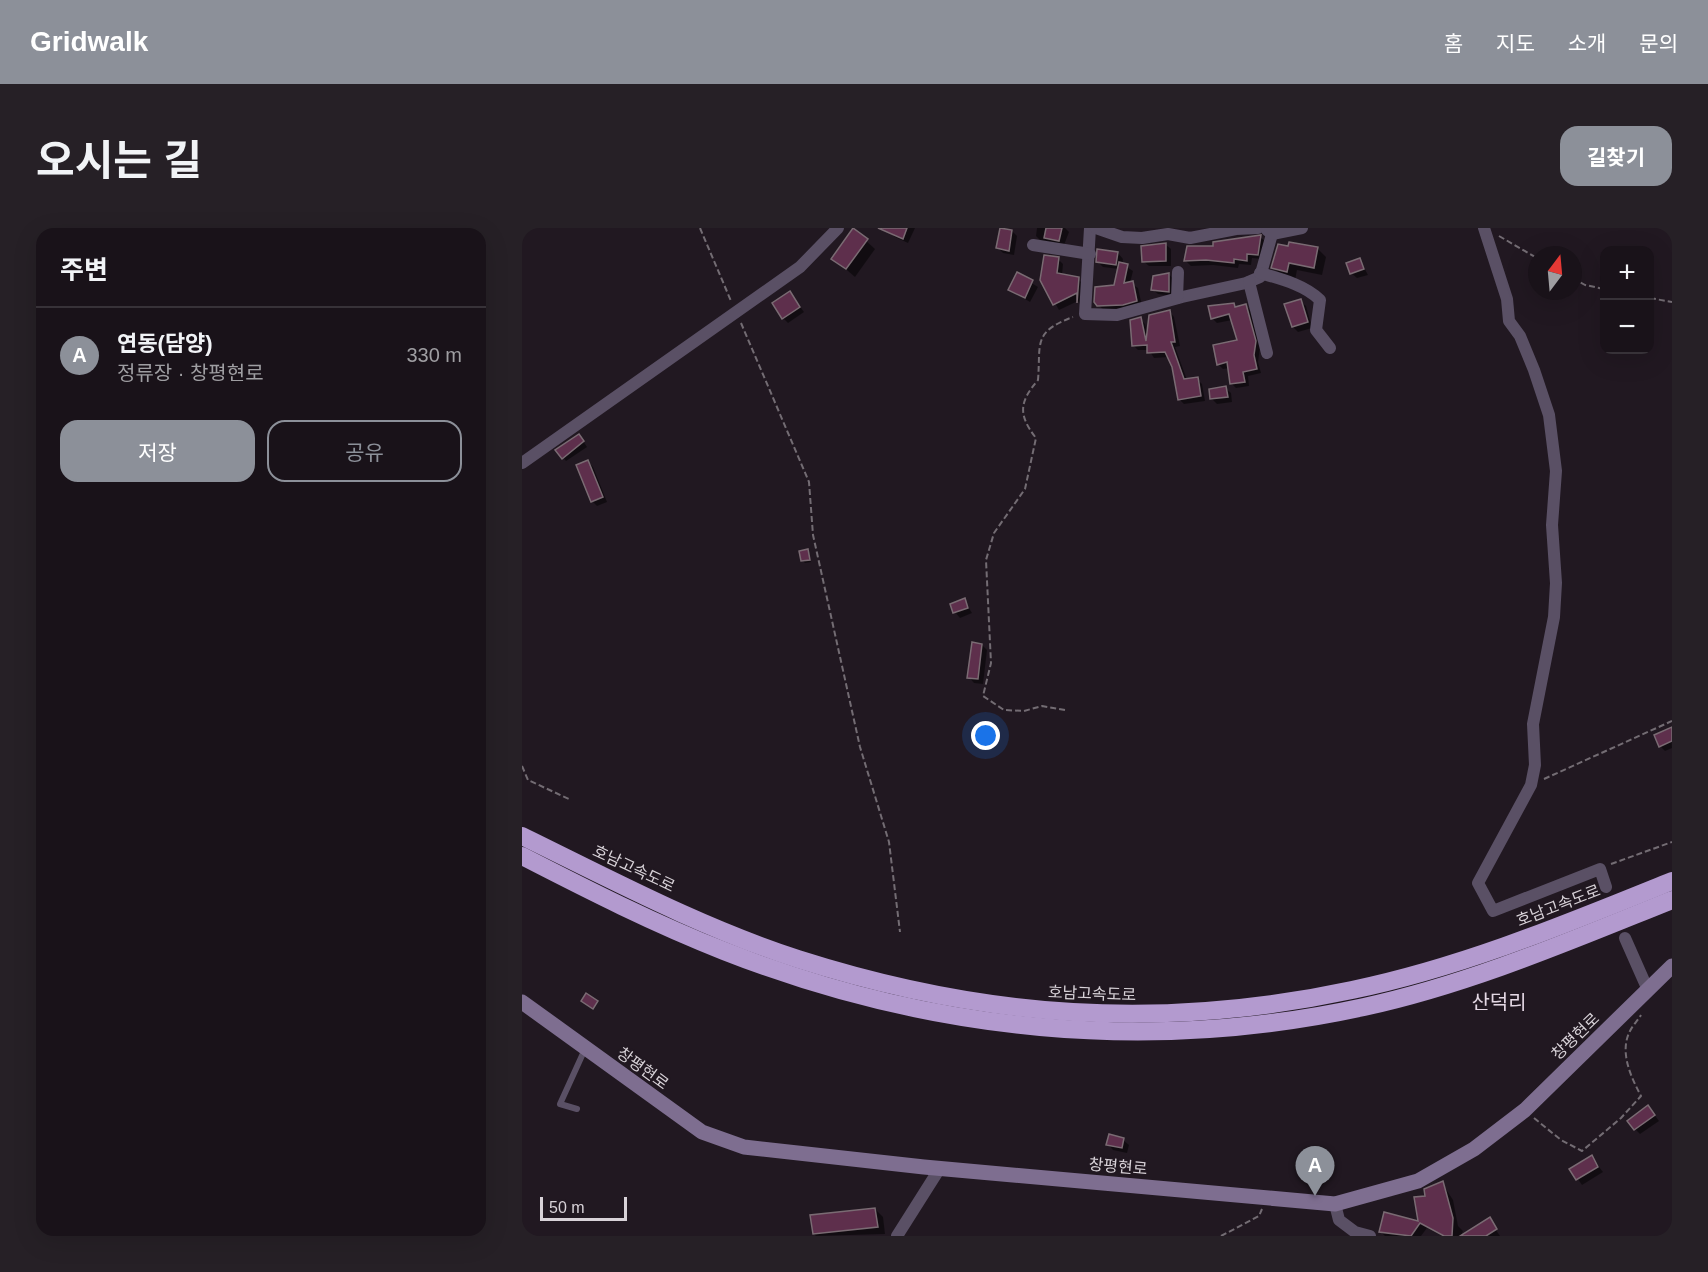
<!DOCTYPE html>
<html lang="ko">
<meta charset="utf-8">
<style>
body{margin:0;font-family:Helvetica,"Noto Sans KR",sans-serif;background:#262026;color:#f1f3f6}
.controls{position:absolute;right:18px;top:18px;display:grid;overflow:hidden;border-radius:12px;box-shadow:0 6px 24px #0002}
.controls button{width:54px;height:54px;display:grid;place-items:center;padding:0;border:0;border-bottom:2px solid #373238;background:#191219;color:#f1f3f6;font:30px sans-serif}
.compass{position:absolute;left:1006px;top:18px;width:54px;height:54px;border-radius:50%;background:#191219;box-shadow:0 6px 24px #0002;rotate:16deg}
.scale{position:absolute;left:18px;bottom:15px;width:87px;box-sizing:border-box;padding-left:6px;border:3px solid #d8d2d8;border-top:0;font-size:16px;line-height:21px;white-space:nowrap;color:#d8d2d8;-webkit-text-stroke:4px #211821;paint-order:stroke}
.you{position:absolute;left:464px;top:508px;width:21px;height:21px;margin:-15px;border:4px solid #fff;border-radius:50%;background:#1a73e8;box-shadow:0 0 0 9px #1a73e833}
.badge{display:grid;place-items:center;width:39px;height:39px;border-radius:50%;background:#8c9099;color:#fff;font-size:20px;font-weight:700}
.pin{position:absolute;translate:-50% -50px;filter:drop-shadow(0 2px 3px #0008)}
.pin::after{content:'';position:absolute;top:32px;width:21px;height:18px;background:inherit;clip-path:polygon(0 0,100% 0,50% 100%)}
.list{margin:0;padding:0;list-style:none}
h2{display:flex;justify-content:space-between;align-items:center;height:78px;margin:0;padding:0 24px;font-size:26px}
h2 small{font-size:20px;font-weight:400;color:#9f9ea2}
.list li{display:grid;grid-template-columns:39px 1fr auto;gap:18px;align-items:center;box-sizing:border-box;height:96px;padding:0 24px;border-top:2px solid #373238}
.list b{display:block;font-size:22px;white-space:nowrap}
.list p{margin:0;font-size:20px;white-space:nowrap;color:#9f9ea2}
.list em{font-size:20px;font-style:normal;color:#9f9ea2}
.actions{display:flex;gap:12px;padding:18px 24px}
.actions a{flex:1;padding:14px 0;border:2px solid #8c9099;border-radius:18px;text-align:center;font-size:21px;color:#8c9099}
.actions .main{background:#8c9099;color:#fff}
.map{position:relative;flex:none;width:1150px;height:1008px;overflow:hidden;border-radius:18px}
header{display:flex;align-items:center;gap:36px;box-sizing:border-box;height:84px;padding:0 30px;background:#8c9099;color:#fff}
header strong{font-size:28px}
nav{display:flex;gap:33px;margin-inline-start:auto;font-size:21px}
.intro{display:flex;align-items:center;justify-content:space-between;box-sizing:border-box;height:144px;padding:0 36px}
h1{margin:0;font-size:42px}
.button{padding:15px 27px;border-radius:18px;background:#8c9099;color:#fff;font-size:21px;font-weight:700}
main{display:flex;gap:36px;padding:0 36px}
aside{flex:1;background:#191219;border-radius:18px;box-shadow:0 6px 24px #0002}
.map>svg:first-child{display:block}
.shadow{fill:#0007}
.building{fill:#5e2f4c;stroke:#7a6b73;stroke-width:1.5}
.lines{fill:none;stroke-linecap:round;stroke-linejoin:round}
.path{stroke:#736c73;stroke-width:2;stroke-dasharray:6 3;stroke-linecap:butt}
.lane{stroke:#5a5065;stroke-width:6}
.street{stroke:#5a5065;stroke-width:12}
.secondary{stroke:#7e6e90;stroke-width:15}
.highway{stroke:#b39acf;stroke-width:18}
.labels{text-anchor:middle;stroke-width:4.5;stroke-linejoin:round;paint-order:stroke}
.street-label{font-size:16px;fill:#d8d2d8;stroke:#211821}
.quarter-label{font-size:20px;fill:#e3d7e3;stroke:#211821}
</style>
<header>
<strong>Gridwalk</strong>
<nav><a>홈</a><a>지도</a><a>소개</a><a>문의</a></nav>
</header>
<div class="intro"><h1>오시는 길</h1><a class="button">길찾기</a></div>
<main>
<aside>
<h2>주변<small></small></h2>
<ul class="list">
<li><span class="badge">A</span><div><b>연동(담양)</b><p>정류장 · 창평현로</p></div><em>330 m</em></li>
</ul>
<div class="actions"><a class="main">저장</a><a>공유</a></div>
</aside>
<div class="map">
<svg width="1150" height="1008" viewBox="0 0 1150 1008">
<rect width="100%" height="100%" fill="#211821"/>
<g class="shadow">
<path d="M369,0H393L386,15L373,9L367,4Z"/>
<path d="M515,0H543L547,4L542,17L519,13L514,8Z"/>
<path d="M332,2L353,21L333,49L311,30Z"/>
<path d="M490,3L495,8L492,27L481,25L476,20Z"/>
<path d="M738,9L744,14L741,31L730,30L729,37L717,36L716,40L691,37L669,38L664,33L692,19Z"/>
<path d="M643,16L649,21V38H627L621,33Z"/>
<path d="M796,21L804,29L800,47L775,42L773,52L759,47L751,39Z"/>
<path d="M596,25L601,31L600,36L611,43L608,55L616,60L620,78L582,82L573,74L594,59L597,41L581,39L576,34Z"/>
<path d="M536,31L541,36L540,47L556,51L561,56L559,78L556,73L537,82L520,52Z"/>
<path d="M838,32L846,47L835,50L829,45Z"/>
<path d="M495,46L516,59L508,74L488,62Z"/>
<path d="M647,46L651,51V68L636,66L631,62Z"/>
<path d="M268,65L282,84L266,95L261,90Z"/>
<path d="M778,73L784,78L790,100L776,104L771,99Z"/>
<path d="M711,77L715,80L724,78L729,83L738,119L736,134L739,145L726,148L727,158L714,160L709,155L708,140L701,141L696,136L716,113L710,92L695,95L690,90Z"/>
<path d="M647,83L652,89L658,118L653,119L665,152L675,151L680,156L683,173L662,176L657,171L647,129L632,130L627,122H616L611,117L618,91L623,96L626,106Z"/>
<path d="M703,160L709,165L710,174L695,176L690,171Z"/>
<path d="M61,213L65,219L44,233L40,228Z"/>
<path d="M66,234L71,239L85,274L75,278L70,273Z"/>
<path d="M285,323L289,334L283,335L281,333Z"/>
<path d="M442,372L450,385L438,390L433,384Z"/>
<path d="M460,417L465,422L461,456L452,455L447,449Z"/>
<path d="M1149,501L1150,520L1143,523L1138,518Z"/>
<path d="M1131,885L1137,893L1118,906L1113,901Z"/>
<path d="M601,912L607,917L605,925L591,922L586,916Z"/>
<path d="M1069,929L1081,944L1060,957L1049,941Z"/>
<path d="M920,955L931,972L936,998L941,1003L939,1008H920L905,1000L899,1008H863L858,1003L898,995L905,969Z"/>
<path d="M353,981L361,989L363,1006L294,1008L292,1006Z"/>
<path d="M969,995L978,1008H951Z"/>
</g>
<g class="building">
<path d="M331,0L346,11L324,41L309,31Z"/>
<path d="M356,0H385L381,11Z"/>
<path d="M478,0L490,2L487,23L474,20Z"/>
<path d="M524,0H540L537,13L522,10Z"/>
<path d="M739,7L736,27L725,26V33L712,31V35L684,32L662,33L665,18H691V14Z"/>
<path d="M767,14L796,19L792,40L767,35L765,44L749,40L756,16L766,18Z"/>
<path d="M644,15V33L620,34L619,18Z"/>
<path d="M575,21L596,24L594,37L574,34Z"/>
<path d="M522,27L537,29L535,45L557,49L555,75V65L531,77L518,52Z"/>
<path d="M838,30L842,41L828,46L824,35Z"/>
<path d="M597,34L606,36L602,55L611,53L615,73L601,77L575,78L572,74L573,59L592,57Z"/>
<path d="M495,44L511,52L503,70L486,62Z"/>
<path d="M647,45V64L629,62L631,48Z"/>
<path d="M268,63L278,79L260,91L250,75Z"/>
<path d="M779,71L786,94L770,99L762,76Z"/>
<path d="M712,75L713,79L724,76L734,113L732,127L735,141L721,144L723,154L708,156L705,134L695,137L691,117L715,112L707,86L689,91L686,78Z"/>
<path d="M648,82L653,114H649L662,151L676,149L679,168L656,172L650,139L643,124L625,125V117L610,118L608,92L619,89L624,113L627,87Z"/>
<path d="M704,158L706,169L688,171L687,161Z"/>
<path d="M57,206L62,213L40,231L33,222Z"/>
<path d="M66,232L81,269L69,274L54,237Z"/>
<path d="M286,321L288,332L279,333L277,323Z"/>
<path d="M443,370L446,380L431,385L428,376Z"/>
<path d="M450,414L460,416L456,451L445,450Z"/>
<path d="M1150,499V513L1137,519L1132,507Z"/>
<path d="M64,765L76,773L71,781L59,773Z"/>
<path d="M1126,877L1133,887L1112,902L1105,893Z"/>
<path d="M587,906L602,910L600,920L584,917Z"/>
<path d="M1070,927L1076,939L1054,952L1047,941Z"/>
<path d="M921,953L931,990L930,1008H922L898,995L889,1008L857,1004L862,984L896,993L892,969L903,968L902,961Z"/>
<path d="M353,980L356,999L291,1006L288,987Z"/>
<path d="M968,989L975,1001L964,1008H938Z"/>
</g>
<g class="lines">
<g class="path">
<path d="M178,0L209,73"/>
<path d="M977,8L1015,30"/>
<path d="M1051,50L1063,57L1082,61"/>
<path d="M1128,70L1150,74"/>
<path d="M219,95L287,254L291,307L338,519L367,614L378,704"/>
<path d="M543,482L520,478L502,483L482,482L461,468L469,435L464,332L472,305L503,261L514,210C496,187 497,174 516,152C519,116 510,104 551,89"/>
<path d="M0,538L6,552L47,571"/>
<path d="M1022,551L1150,493"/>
<path d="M1089,636L1150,614"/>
<path d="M1012,890L1039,912L1060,923L1099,890L1119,868C1109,849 1097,824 1108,803C1111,797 1116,792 1119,787"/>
<path d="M699,1008L737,988L740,981"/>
</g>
<path class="lane" d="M55,881L38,876L63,821"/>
<g class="street">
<path d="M568,0L563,86L595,87L660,69L724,55L738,49L750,6"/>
<path d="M574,0L600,9L620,10L646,6L668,10L714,1L736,0"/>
<path d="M962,0L985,71L987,93L998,108L1012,142L1027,187L1034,243L1030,297L1034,355L1032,389L1011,496L1013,537L1009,557L956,655L971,683L1078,641L1084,659"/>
<path d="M745,2L750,6L780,0"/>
<path d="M511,17L568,26"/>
<path d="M738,45C759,51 783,57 798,72L794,102L808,120"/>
<path d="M727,54L745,125"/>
<path d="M655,70L656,44"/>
<path d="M0,235L278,39L316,0"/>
<path d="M1103,710L1126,762"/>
<path d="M813,976L817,992L833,1004L848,1008"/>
<path d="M375,1008L418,940"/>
</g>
<path class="secondary" d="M0,774L180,904L222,919L402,939L813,976L896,953L952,921L1003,882L1150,738"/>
<g class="highway">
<path d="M0,608C90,652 180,700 276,731C461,790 639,803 830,762C941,739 1046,695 1150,653"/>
<path d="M0,628C66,662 133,696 202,723C408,804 626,826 842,779C948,756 1050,712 1150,672"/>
</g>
</g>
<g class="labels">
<g class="street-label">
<text transform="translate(112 640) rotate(25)" y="6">호남고속도로</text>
<text transform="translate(1036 677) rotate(-21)" y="6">호남고속도로</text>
<text transform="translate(570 765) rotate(2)" y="6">호남고속도로</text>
<text transform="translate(1053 808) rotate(-44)" y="6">창평현로</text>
<text transform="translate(121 840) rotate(36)" y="6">창평현로</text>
<text transform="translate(596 938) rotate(5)" y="6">창평현로</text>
</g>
<g class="quarter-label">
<text x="977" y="781">산덕리</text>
</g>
</g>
</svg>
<div class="controls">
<button>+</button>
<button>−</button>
</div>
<svg class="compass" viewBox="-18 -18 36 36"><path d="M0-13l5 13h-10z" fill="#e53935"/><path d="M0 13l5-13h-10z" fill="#9f9ea2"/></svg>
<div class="scale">50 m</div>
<div class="you"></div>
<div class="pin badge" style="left:793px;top:968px">A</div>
</div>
</main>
